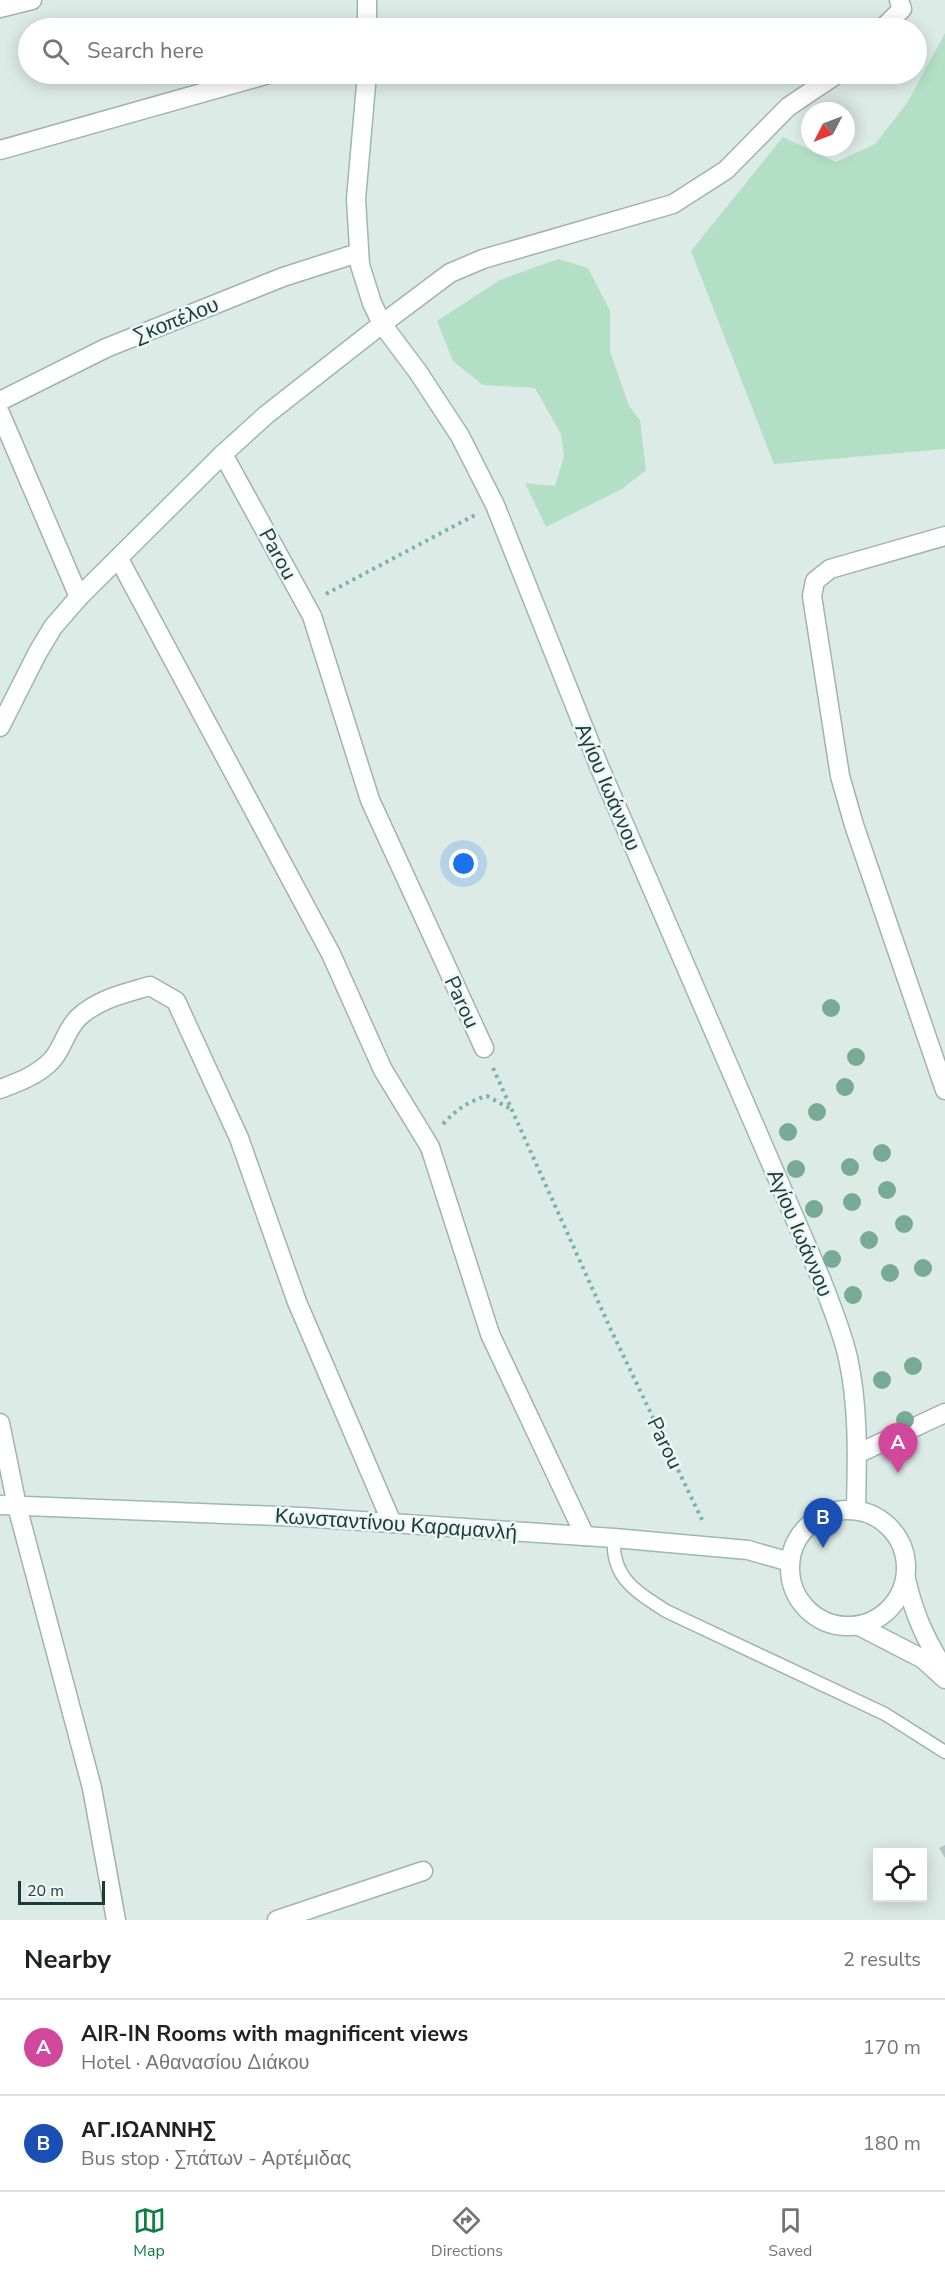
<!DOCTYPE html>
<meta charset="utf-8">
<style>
body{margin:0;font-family:"Nunito Sans",sans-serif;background:#f6f6f6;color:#202124}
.controls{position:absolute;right:18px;bottom:18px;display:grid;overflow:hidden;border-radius:0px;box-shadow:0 3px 15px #0003}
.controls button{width:54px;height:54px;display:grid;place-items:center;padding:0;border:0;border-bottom:2px solid #e0e0e0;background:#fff;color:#202124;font:30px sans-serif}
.compass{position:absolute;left:801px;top:102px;width:54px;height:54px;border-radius:50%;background:#fff;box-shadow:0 3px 15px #0003;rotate:228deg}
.scale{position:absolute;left:18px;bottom:15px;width:87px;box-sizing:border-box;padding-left:6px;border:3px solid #1d3b39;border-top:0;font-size:16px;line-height:21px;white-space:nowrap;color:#1d3b39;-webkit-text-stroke:4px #edf7f4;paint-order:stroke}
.you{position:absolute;left:464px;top:864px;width:21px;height:21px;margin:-15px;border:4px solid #fff;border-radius:50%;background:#1a73e8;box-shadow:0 0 0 9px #1a73e833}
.badge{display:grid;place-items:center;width:39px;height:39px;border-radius:50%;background:#0b8043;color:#fff;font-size:20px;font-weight:700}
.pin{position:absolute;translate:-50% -50px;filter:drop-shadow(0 2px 3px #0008)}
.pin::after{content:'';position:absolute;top:32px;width:21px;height:18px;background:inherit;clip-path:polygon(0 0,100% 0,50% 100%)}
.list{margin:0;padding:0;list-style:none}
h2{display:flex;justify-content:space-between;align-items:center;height:78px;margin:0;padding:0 24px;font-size:26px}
h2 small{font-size:20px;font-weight:400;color:#757577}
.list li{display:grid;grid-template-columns:39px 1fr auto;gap:18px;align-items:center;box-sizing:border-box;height:96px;padding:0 24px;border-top:2px solid #e0e0e0}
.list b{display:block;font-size:22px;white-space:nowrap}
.list p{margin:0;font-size:20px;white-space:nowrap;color:#757577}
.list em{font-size:20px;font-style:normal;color:#757577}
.icon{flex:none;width:33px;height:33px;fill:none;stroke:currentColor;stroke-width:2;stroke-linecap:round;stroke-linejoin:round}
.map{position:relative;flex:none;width:945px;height:1920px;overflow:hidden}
.search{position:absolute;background:#fff;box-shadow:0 3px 15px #0003;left:18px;right:18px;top:18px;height:66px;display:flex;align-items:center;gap:15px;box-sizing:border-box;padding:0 21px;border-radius:33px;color:#757577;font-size:22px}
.sheet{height:270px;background:#fff}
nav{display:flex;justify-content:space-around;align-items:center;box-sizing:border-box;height:84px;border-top:2px solid #e0e0e0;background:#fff;font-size:16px;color:#757577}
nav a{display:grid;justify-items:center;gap:3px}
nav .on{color:#0b8043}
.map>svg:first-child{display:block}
.green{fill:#b3dfc6}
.building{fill:#b2c6c1}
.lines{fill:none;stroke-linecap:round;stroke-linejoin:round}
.lane-casing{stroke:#a0b3af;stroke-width:15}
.street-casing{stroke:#a0b3af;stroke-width:21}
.secondary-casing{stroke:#9bb8b2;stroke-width:21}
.path{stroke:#7ab2aa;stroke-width:4;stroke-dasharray:3 4.5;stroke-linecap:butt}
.lane{stroke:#fff;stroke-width:12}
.street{stroke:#fff;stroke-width:18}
.secondary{stroke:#fff;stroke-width:18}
.tree{fill:#77ab95}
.labels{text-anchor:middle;stroke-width:5;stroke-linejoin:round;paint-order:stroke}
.street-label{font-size:21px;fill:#1d3b39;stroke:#edf7f4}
</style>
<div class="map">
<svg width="945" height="1920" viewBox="0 0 945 1920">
<rect width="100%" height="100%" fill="#ddebe7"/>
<g class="green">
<path d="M945,33V449L774,464L691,251L783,137L836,162L875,144L907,103Z"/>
<path d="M558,259L588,268L610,311V351L629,406L640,420L646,470L622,489L546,527L525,483L555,486L564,456L561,434L535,388L483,385L453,361L437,321L500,280Z"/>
</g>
<path class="building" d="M945,1845V1858L939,1848Z"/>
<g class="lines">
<g class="lane-casing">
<path id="lane" d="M614,1538C611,1578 637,1592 666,1611L885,1714L945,1752"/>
</g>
<g class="street-casing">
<g id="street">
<path d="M0,8L32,0"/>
<path d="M883,28L902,9L899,0"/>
<path d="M0,150L269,74"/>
<path d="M382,324L450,273L483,259L673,204L726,170L788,107L837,74"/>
<path d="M0,401L106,348L283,277L358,253"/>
<path d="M0,413L79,597"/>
<path d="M223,454L312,616L370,800L484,1048"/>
<path d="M945,536L830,569L815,581L812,596L840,776L854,825L945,1090"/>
<path d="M119,559L331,954L383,1070L430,1147L490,1334L585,1536"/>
<path d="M0,1089C19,1082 38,1075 52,1060C63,1048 66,1029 79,1017C98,999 126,993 150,986L176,1001L239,1138L297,1302L392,1523"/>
<path d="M0,1423L17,1506L92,1788L116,1920"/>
<path d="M857,1454L945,1413"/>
<path d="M277,1920L423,1871"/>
</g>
</g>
<g class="secondary-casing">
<g id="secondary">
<path d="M367,28V0"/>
<path d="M367,74L356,199L360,265L372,303L382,324L418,372L460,436L495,505L599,766L821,1279C831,1305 842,1331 848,1358C859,1408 857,1459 856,1510"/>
<path d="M0,727L38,652L53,627L79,597L223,454L266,415L382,324"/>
<path d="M0,1505L302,1517L614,1538L748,1550L790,1562"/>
<circle cx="848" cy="1568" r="58"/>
<path d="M906,1579C914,1614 925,1639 945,1670"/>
<path d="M859,1626L923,1659L945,1679"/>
</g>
</g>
<g class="path">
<path d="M326,594L475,515"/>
<path d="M493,1068L611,1330L704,1524"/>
<path d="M443,1124C457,1109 467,1102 487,1096L511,1109"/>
</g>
<use href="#lane" class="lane"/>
<use href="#street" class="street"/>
<use href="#secondary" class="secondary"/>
</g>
<g class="tree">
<circle cx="831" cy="1008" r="9"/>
<circle cx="856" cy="1057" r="9"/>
<circle cx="845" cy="1087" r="9"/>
<circle cx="817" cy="1112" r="9"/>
<circle cx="788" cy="1132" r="9"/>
<circle cx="882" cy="1153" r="9"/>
<circle cx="850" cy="1167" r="9"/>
<circle cx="796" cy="1169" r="9"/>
<circle cx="887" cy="1190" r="9"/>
<circle cx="852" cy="1202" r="9"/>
<circle cx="814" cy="1209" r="9"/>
<circle cx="904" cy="1224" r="9"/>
<circle cx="869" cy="1240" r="9"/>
<circle cx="832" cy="1259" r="9"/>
<circle cx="923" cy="1268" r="9"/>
<circle cx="890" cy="1273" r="9"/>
<circle cx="853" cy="1295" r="9"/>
<circle cx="913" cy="1366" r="9"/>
<circle cx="882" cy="1380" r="9"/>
<circle cx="905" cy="1420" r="9"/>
</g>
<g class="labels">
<g class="street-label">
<text transform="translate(176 320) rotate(-22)" y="7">Σκοπέλου</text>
<text transform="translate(278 554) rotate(61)" y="7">Parou</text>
<text transform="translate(608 787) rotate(67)" y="7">Αγίου Ιωάννου</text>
<text transform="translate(462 1002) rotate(65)" y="7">Parou</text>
<text transform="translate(800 1233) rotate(67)" y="7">Αγίου Ιωάννου</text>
<text transform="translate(665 1443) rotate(64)" y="7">Parou</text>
<text transform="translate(396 1524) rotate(4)" y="7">Κωνσταντίνου Καραμανλή</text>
</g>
</g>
</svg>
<div class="controls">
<button><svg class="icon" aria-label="locate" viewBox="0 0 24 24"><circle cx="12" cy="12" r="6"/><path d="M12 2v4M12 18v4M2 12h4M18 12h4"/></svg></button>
</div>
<svg class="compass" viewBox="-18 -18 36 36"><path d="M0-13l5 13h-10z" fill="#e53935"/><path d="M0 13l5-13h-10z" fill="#757577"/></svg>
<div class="scale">20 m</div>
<div class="you"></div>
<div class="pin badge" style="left:898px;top:1473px;background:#d1479c">A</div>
<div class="pin badge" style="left:823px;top:1548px;background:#1a4fb4">B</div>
<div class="search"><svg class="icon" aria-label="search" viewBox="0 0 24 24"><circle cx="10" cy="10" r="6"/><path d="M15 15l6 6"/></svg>Search here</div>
</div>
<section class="sheet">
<h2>Nearby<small>2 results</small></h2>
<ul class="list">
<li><span class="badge" style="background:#d1479c">A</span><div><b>AIR-IN Rooms with magnificent views</b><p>Hotel · Αθανασίου Διάκου</p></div><em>170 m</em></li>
<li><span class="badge" style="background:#1a4fb4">B</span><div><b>ΑΓ.ΙΩΑΝΝΗΣ</b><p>Bus stop · Σπάτων - Αρτέμιδας</p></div><em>180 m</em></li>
</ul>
</section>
<nav>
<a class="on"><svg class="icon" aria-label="map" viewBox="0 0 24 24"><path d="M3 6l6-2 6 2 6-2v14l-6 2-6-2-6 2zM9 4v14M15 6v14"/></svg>Map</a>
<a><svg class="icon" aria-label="directions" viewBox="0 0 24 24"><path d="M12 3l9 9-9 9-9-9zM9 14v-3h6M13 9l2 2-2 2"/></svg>Directions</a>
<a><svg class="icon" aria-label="saved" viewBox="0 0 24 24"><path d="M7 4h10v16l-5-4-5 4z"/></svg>Saved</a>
</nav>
